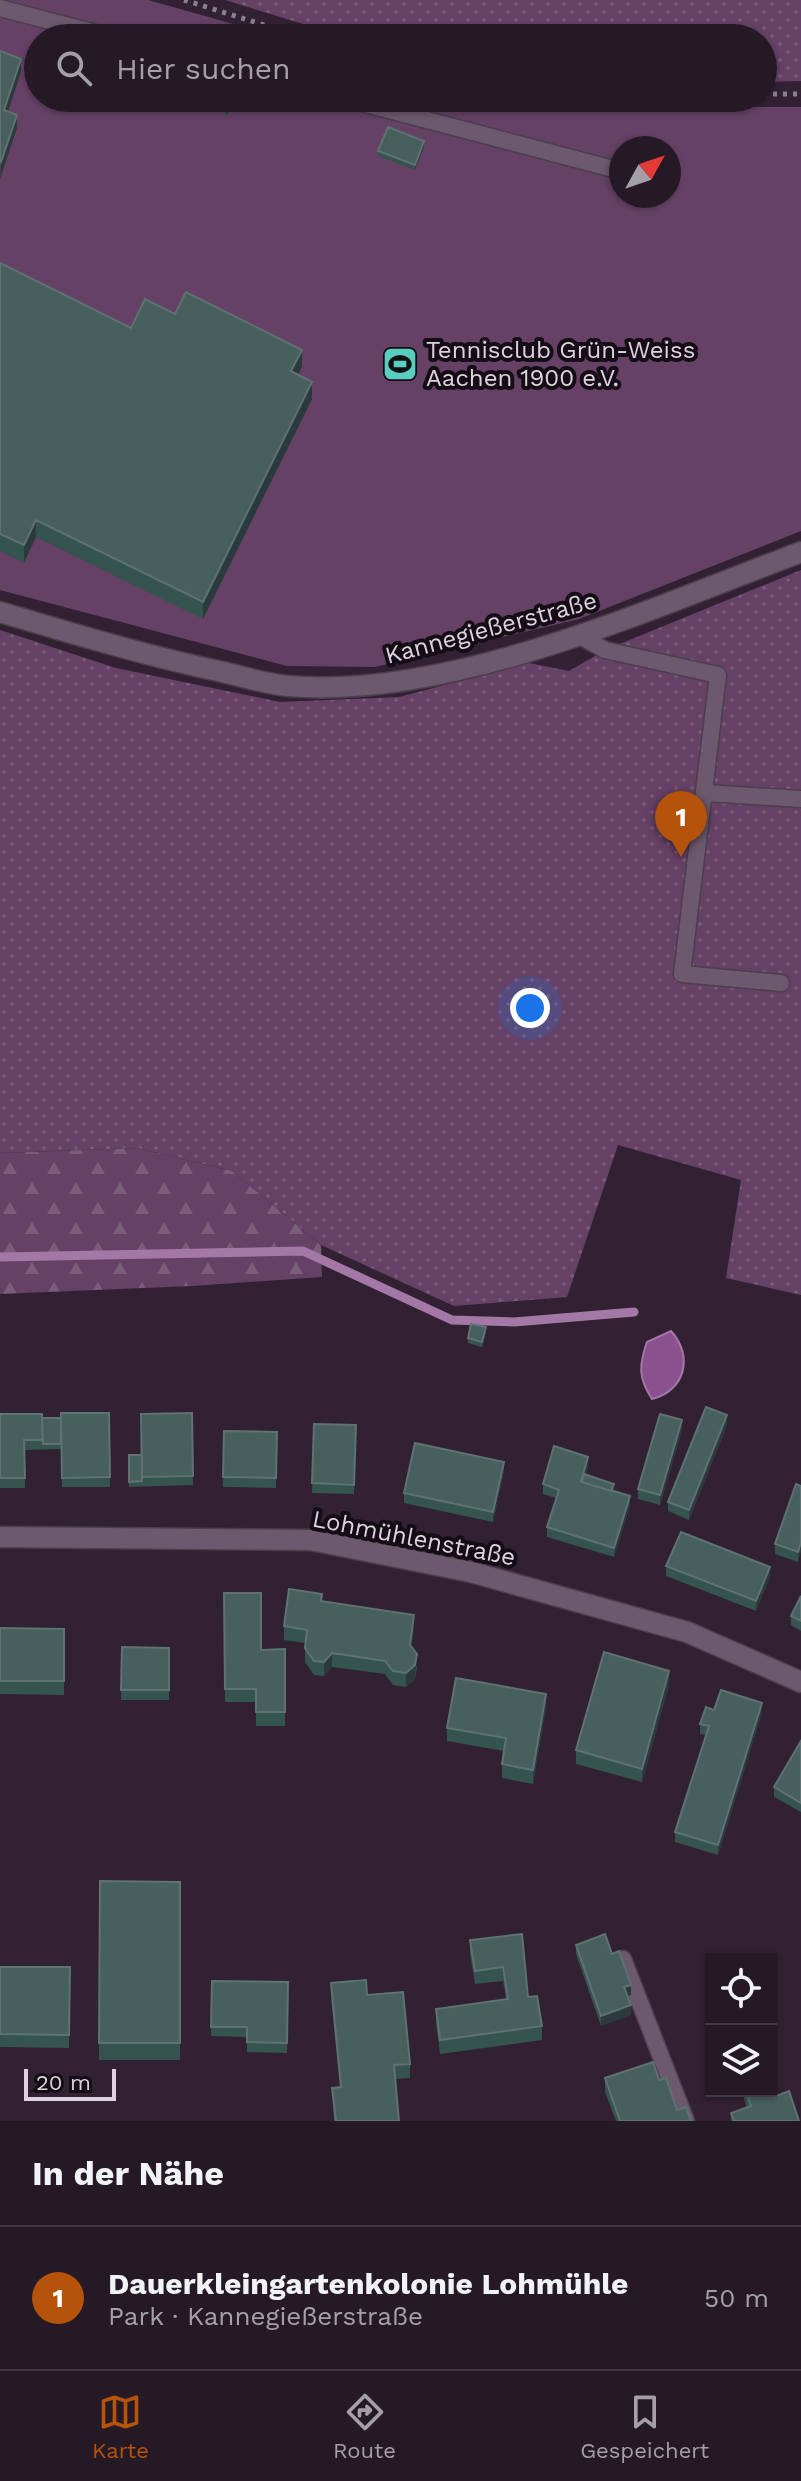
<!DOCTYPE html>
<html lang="de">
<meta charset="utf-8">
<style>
body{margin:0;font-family:"Work Sans",sans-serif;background:#2e222e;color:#f1f3f6}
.controls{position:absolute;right:24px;bottom:24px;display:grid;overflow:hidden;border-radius:0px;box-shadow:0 2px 6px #0004}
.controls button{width:72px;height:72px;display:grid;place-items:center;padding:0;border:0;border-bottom:2px solid #423843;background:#261926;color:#f1f3f6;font:40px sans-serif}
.compass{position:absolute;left:609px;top:136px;width:72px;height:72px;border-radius:50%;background:#261926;box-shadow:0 2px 6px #0004;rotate:50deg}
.scale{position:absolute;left:24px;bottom:20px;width:92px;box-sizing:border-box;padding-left:8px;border:4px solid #ddd2dd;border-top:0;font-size:22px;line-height:28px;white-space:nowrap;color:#ddd2dd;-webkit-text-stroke:6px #150d15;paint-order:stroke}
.you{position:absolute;left:530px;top:1008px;width:28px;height:28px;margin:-20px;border:6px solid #fff;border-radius:50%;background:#1a73e8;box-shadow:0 0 0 12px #1a73e833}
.badge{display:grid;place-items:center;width:52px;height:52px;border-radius:50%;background:#b45309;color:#fff;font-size:26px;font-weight:700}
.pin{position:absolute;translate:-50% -66px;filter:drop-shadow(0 2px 4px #0008)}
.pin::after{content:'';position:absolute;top:42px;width:28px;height:24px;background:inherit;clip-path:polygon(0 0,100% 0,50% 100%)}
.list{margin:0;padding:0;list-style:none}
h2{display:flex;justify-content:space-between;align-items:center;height:104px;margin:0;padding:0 32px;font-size:34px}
h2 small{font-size:26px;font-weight:400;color:#a4a0a7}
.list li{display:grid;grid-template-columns:52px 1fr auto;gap:24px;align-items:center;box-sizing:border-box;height:144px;padding:0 32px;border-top:2px solid #423843}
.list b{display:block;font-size:30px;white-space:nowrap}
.list p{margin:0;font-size:26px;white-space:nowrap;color:#a4a0a7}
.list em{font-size:26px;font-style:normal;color:#a4a0a7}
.icon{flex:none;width:44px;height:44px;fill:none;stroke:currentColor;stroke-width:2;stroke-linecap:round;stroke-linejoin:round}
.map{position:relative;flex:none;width:801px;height:2121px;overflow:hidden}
.search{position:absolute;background:#261926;box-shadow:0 2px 6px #0004;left:24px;right:24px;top:24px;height:88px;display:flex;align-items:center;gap:20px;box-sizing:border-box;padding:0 28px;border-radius:44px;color:#a4a0a7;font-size:30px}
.sheet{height:248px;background:#261926}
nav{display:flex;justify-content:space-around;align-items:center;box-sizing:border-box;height:112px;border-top:2px solid #423843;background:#261926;font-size:22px;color:#a4a0a7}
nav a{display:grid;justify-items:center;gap:4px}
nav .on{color:#b45309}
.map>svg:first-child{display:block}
.grass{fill:url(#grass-dots)}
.forest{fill:url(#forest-firs)}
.pitch{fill:#654166;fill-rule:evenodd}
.water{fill:#8b518e;stroke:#a478a6;stroke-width:2}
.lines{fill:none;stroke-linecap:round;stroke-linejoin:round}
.stream{stroke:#a478a6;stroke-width:9}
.service-casing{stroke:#4c3e4d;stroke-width:19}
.minor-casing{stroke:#4c3e4d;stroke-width:23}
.path{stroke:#8d808d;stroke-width:5;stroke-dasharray:4 6;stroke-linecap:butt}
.service{stroke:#6c596d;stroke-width:16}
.minor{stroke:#6c596d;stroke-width:20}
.wall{fill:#35534f}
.shaded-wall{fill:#2c393d}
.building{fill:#47605e;stroke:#5e7272;stroke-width:2}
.labels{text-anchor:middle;stroke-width:8;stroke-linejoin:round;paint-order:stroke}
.poi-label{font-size:24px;fill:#ddd2dd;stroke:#150d15;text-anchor:start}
.street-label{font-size:24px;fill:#ddd2dd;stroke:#150d15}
</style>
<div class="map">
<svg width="801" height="2121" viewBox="0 0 801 2121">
<defs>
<pattern id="grass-dots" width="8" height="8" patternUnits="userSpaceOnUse" patternTransform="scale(2)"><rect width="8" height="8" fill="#654166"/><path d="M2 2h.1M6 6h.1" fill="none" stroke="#7b5c7b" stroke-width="1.8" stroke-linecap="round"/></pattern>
<pattern id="forest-firs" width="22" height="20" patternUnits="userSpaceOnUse" patternTransform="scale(2)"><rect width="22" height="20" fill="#654166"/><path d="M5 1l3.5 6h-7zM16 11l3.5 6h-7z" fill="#7b5c7b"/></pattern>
</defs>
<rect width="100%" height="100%" fill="#322132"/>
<g class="grass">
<path d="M225,0H801V81L763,82V38H385L313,27Z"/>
<path d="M801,570V1295L726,1278L741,1180L618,1145L567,1297L454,1306L321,1245L232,1171L137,1148L0,1153V630L116,668L280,702L399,697L529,663L569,671L605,650Z"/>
</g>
<path class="forest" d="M137,1148L232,1171L321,1245L322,1277L192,1286L0,1294V1153Z"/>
<path class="pitch" d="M0,0H148L284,38H38V98H632L689,107H801V531L579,619L375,667L287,666L0,590ZM621,148H669V196H621Z"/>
<path class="water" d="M671,1331C694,1356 685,1391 652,1399C638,1378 639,1365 647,1342Z"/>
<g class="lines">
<path class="stream" d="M0,1257L303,1251L452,1320L514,1322L634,1312"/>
<g class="service-casing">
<g id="service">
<path d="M0,8L115,38"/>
<path d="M343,98L621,171"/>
<path d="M580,636L605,650L718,675L682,974L781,983"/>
<path d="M705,793L801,799"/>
<path d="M623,1959L686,2121"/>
</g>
</g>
<g class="minor-casing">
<g id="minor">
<path d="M0,612C74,634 147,656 223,672C244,677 266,684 288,686C449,700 652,608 801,552"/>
<path d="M0,1537L311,1540L471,1572L687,1632L801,1682"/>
</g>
</g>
<g class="path">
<path d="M184,0L306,38"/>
<path d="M763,94H801"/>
</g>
<use href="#service" class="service"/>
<use href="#minor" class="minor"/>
</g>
<g class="wall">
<path d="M204,98H235L227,115L204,103Z"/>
<path d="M424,146L415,170L378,156V151Z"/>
<path d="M0,263L131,328L175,314L302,367L298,375L312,399L203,619L36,537L24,563L0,551Z"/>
<path d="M486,1332L482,1347L468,1343V1338Z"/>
<path d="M109,1413L110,1487H62L61,1449L24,1450L25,1488H0V1414L42,1418H61Z"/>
<path d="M192,1413L193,1485L129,1487V1455H142Z"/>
<path d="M314,1424L356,1425L354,1494L312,1493Z"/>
<path d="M727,1425L689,1520L668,1511V1502Z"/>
<path d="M682,1430L660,1505L638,1499V1489Z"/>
<path d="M224,1431L277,1432L276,1488L223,1487Z"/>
<path d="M588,1467L586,1475L614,1488L613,1491L630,1506L614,1557L547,1537V1527L556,1498L543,1494V1484Z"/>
<path d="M504,1471L493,1522L404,1503V1493Z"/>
<path d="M801,1486L798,1562L775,1554V1544Z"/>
<path d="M666,1566L770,1577L756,1611L666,1576Z"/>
<path d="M224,1593L261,1650L285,1649V1726H256V1702H225Z"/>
<path d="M801,1596V1631L791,1625V1616Z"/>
<path d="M322,1602L414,1628L411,1647L417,1668L415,1679L406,1687L393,1685L385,1674L332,1667L324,1676L314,1675L305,1662V1643L284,1640V1626Z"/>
<path d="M0,1628L64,1629V1695L0,1694Z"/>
<path d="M122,1647L169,1648V1700H121Z"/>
<path d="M669,1685L642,1782L576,1764V1750Z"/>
<path d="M546,1708L533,1784L502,1778V1764L504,1751L447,1741V1728Z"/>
<path d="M714,1710L762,1713L718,1855L675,1842V1832L706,1735L700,1734V1724Z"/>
<path d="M801,1741V1812L774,1797V1787Z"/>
<path d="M100,1881L180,1882V2060H99Z"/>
<path d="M522,1934L528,1997L542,2026V2040L440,2054L436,2023V2009L506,1999L503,1981L475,1984L470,1954V1940Z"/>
<path d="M576,1945L612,1954L631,1995L627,1996L631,2015L601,2026L576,1954Z"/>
<path d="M0,1967H70L69,2048L0,2047Z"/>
<path d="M212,1981L288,1982L287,2053L247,2052V2037L211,2036Z"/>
<path d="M331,1983L367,1995L410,2064V2078L395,2079L399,2121H334L332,2088L340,2087L331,1997Z"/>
<path d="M605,2078L659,2080L677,2110L691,2121H616L605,2092Z"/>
<path d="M744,2091H771L774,2097L799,2121H731V2113L747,2108L744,2099Z"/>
</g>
<g class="shaded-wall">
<path d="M21,59V72L4,124V110Z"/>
<path d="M233,98H235L227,115V110Z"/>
<path d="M17,115V128L0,179L1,162Z"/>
<path d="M424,141V146L415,170V165Z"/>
<path d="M302,350V367L291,388V371Z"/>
<path d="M312,382V399L203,619V602Z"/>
<path d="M36,520V537L24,563V545Z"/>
<path d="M727,1415V1425L689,1520V1510Z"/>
<path d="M682,1420V1430L660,1505V1495Z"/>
<path d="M588,1457V1467L582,1486L581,1481Z"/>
<path d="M504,1462V1471L493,1522V1512Z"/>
<path d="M630,1496V1506L614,1557V1548Z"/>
<path d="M801,1542V1552L798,1562V1552Z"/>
<path d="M770,1567V1577L756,1611V1601Z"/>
<path d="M414,1615V1628L410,1658V1645Z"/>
<path d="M332,1653V1667L324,1676V1662Z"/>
<path d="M417,1654L415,1679L406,1687V1673Z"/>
<path d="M669,1671V1685L642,1782V1769Z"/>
<path d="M546,1694V1708L533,1784V1770Z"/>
<path d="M762,1703V1713L718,1855V1845Z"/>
<path d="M631,1985V1995L624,1997V1987Z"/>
<path d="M631,2005V2015L601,2026V2016Z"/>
</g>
<g class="building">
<path d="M0,51L21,59L4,110L17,115L1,162L0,161Z"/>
<path d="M204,98H233L227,110Z"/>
<path d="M388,127L424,141L415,165L378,151Z"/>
<path d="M0,263L131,328L145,299L175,314L186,292L302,350L291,371L312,382L203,602L36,520L24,545L0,534Z"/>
<path d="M471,1324L486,1327L482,1342L468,1338Z"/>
<path d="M706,1407L727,1415L689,1510L668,1502Z"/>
<path d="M61,1413H109L110,1477L62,1478Z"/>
<path d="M192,1413L193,1476L142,1477L141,1414Z"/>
<path d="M0,1414H42L43,1440H24L25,1478H0Z"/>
<path d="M660,1414L682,1420L660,1495L638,1489Z"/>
<path d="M42,1418H61V1444H43Z"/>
<path d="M314,1424L356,1425L354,1485L312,1483Z"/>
<path d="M224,1431L277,1432L276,1478L223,1477Z"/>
<path d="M415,1443L504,1462L493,1512L404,1493Z"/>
<path d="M554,1446L588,1457L581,1481L630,1496L614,1548L547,1527L559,1490L543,1484Z"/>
<path d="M129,1455H142V1481L129,1482Z"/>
<path d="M584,1474L614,1484L611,1491L582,1482Z"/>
<path d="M796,1484L801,1486V1542L798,1552L775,1544Z"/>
<path d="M681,1532L770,1567L756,1601L666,1566Z"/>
<path d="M289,1589L322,1594L321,1601L414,1615L410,1645L417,1654L415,1665L406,1673L393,1671L385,1661L332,1653L324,1662L314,1661L305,1648L307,1630L284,1626Z"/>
<path d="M224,1593H261V1650L285,1649V1712H256V1689H225Z"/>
<path d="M801,1596V1621L791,1616Z"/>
<path d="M0,1628L64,1629V1681H0Z"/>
<path d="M122,1647L169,1648V1690H121Z"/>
<path d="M604,1652L669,1671L642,1769L576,1750Z"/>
<path d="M456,1678L546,1694L533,1770L502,1764L506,1738L447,1728Z"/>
<path d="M721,1690L762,1703L718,1845L675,1832L709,1726L700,1724L706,1707L714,1710Z"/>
<path d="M801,1741V1803L774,1787Z"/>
<path d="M100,1881L180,1882V2043H99Z"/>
<path d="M522,1934L528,1997L537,1996L542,2026L440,2040L436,2009L508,1999L503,1967L475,1971L470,1940Z"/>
<path d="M605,1934L612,1954L619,1951L631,1985L624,1987L631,2005L601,2016L576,1945Z"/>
<path d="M0,1967H70L69,2035L0,2034Z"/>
<path d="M366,1980L367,1995L403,1992L410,2064L394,2065L399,2121H336L332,2088L341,2087L331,1983Z"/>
<path d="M212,1981L288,1982L287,2043L247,2042V2027H211Z"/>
<path d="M653,2062L659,2080L666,2078L677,2110L686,2107L691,2121H620L605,2078Z"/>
<path d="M771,2088L774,2097L789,2091L799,2121H734L731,2113L751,2106L745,2091H771Z"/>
</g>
<defs>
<g id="stadium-square" transform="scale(1.8)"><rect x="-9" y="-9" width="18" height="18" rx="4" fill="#59cebe" stroke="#150d15"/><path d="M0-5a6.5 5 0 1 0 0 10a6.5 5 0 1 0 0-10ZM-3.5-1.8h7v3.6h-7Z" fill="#111"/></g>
</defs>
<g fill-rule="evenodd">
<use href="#stadium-square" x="400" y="364"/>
</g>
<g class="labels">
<g class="poi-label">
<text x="426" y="358">Tennisclub Grün-Weiss<tspan x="426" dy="28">Aachen 1900 e.V.</tspan></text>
</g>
<g class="street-label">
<text transform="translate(491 628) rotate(-15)" y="8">Kannegießerstraße</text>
<text transform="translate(414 1538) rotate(11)" y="8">Lohmühlenstraße</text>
</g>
</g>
</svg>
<div class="controls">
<button><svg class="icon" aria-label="locate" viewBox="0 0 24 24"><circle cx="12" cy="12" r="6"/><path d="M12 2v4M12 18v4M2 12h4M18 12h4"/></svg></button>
<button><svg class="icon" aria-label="layers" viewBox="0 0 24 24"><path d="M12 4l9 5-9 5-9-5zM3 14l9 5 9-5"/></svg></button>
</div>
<svg class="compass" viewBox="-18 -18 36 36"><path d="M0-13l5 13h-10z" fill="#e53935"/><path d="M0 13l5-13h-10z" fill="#a4a0a7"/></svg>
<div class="scale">20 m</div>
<div class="you"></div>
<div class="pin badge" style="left:681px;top:857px">1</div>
<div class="search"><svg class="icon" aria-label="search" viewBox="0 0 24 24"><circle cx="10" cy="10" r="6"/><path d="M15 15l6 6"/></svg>Hier suchen</div>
</div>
<section class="sheet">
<h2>In der Nähe<small></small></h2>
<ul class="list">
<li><span class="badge">1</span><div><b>Dauerkleingartenkolonie Lohmühle</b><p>Park · Kannegießerstraße</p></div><em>50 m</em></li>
</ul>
</section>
<nav>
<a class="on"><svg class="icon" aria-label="map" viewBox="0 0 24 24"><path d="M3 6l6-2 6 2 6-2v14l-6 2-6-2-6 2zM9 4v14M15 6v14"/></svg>Karte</a>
<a><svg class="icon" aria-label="directions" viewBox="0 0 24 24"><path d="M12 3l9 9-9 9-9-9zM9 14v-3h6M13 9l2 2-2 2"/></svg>Route</a>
<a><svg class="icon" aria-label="saved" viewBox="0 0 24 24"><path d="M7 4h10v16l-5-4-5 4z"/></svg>Gespeichert</a>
</nav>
